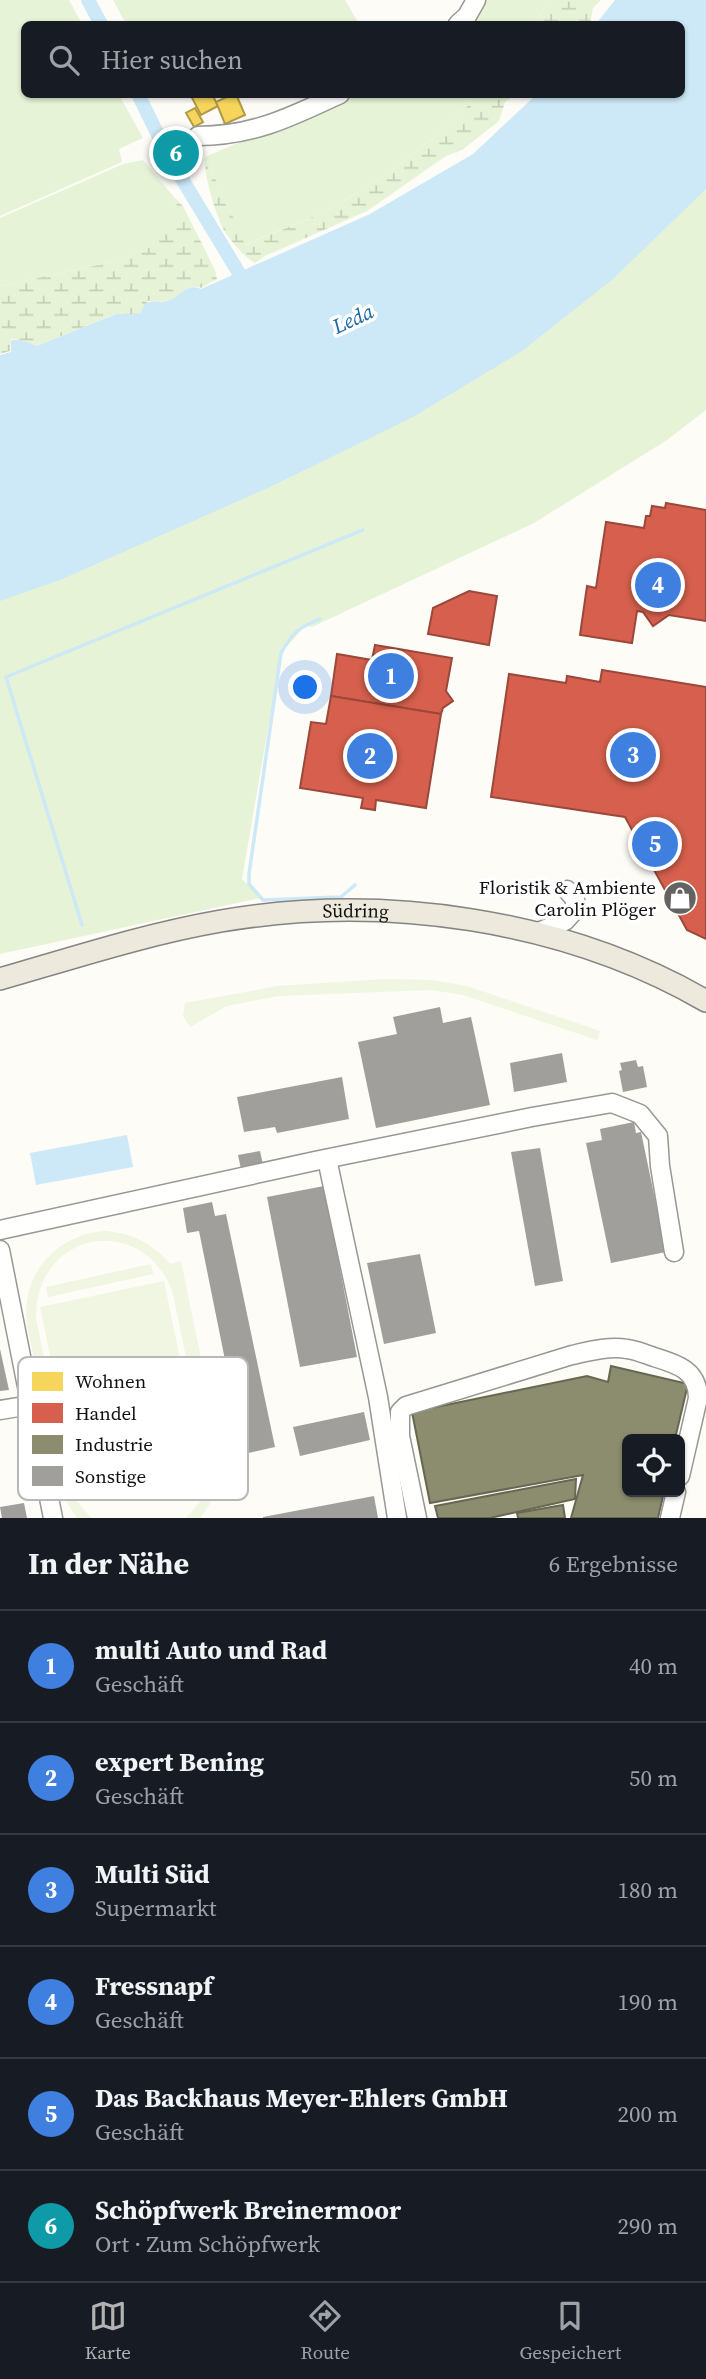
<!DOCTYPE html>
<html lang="de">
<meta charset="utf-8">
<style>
body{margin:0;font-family:"Source Serif 4",serif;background:#242831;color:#f1f3f6}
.controls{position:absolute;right:21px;bottom:21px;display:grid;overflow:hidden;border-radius:10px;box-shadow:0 2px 5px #0004}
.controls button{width:63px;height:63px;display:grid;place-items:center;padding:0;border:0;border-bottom:2px solid #363941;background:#171b24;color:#f1f3f6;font:35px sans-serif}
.you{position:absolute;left:306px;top:688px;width:24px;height:24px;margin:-18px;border:5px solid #fff;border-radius:50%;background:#1a73e8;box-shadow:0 0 0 10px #1a73e833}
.badge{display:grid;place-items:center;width:46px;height:46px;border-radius:50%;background:#b2b2b3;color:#fff;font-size:23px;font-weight:700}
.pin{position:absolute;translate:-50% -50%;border:4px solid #fff;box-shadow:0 2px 7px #0006}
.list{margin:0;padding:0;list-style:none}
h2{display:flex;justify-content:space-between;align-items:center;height:91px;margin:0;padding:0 28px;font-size:30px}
h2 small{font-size:23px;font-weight:400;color:#9ea1a6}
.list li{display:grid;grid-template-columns:46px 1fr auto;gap:21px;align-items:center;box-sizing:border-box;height:112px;padding:0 28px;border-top:2px solid #363941}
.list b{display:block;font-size:26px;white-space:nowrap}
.list p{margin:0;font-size:23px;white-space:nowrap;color:#9ea1a6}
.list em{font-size:23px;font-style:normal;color:#9ea1a6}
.icon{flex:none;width:38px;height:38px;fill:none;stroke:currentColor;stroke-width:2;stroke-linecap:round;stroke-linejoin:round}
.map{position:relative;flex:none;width:706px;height:1518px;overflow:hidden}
.search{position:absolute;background:#171b24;box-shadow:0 2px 5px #0004;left:21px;right:21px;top:21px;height:77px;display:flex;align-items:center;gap:18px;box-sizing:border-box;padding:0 24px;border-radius:10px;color:#9ea1a6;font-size:26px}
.sheet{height:763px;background:#171b24}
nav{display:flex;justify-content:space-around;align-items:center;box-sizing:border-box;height:98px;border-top:2px solid #363941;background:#171b24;font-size:19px;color:#9ea1a6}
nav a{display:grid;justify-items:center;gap:4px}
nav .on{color:#b2b2b3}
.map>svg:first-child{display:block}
.grass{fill:#e7f3d7}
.wetland{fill:url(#wetland-marsh)}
.pitch{fill:#f0f6e1}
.water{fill:#cde8f7}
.homes{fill:#f6d55c;stroke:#b19a46;stroke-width:2}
.shops{fill:#d6604d;stroke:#9b483b;stroke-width:2}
.industry{fill:#8c8c6e;stroke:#676752;stroke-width:2}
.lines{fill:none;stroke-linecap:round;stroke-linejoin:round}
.stream{stroke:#cde8f7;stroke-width:3.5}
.canal{stroke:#cde8f7;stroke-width:14}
.building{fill:#a19f9c}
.minor-casing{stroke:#979795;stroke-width:21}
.major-casing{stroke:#858482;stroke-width:24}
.minor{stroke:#fffffe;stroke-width:18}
.major{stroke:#ede9dc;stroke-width:21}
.labels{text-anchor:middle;stroke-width:7;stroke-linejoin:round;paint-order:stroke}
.poi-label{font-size:19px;fill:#111;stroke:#fff;text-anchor:end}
.street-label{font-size:19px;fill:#111;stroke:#fff}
.water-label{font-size:21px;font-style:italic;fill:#1768a6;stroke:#fff}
.key{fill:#fff;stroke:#b8b8b8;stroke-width:2}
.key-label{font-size:19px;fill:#111}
</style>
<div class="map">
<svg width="706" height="1518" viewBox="0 0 706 1518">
<defs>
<pattern id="wetland-marsh" width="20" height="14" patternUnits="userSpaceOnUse" patternTransform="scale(1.75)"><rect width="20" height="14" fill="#e7f3d7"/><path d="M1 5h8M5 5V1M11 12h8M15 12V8" fill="none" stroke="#c5cfb8"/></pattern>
</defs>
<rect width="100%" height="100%" fill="#fdfcf7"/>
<g class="grass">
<path d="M0,0H69L82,24H24V94L119,95L143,138L119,149L122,162L0,216Z"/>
<path d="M113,0H345L359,24H126Z"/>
<path d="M480,0H550L534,24H464Z"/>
<path d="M349,95H479C434,140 382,182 325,211C299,224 271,233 245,245L205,157Z"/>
<path d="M143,160L173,196L180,215L152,247L112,262L0,286V218L123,164Z"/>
<path d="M706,184V410L667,440L534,523L312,627L306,625L281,653L242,879L261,898L0,954V598Z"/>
</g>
<g class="wetland">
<path d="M550,0H601L593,8L590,24H534Z"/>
<path d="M479,95H515L505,102L499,121L462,150L446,156L367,211L265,256L255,263C244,257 232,242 225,232C217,220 202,169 205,157L246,245C272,233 299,224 325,211C381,183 435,139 479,95Z"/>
<path d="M173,196L183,206L215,270L217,279L201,288C185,282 180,298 166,301C160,302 153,301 148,301L139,314H115L37,346L22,340L11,339L10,351L0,354V286L112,262L151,247L179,215Z"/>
</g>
<g class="pitch">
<path d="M384,979L433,980L467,986L600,1031L597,1040L463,995L431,990L278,996L227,1006L190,1027L183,1016L185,1003L277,986Z"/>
<path d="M105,1231C132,1233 152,1243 170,1264L181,1261L227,1485L215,1488L209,1505L200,1518H186L199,1503L203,1493L208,1463L172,1290C140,1211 34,1232 36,1319L72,1488L77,1501L91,1518H77L69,1506L61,1488L27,1325C20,1276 56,1234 105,1231Z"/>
<path d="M151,1264L153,1274L48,1297L46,1287Z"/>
<path d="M164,1281L203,1470L79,1496L40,1307Z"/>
</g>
<g class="water">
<path d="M615,0H706V189L613,279L522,351L413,417L270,487L60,580L0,601V355L11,352V340H22L37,346L116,314H139C143,310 143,303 149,302C155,300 161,303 167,301C181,297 185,282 201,289L370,214L473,154L536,95L682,94V24H596Z"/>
<path d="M127,1135L133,1167L36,1185L30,1153Z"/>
</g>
<g class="homes">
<path d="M190,94H212L218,106L201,115Z"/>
<path d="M233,94H236L245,115L225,124L216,102Z"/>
<path d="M195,108L203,122L194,127L186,113Z"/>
<path d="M181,141L188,154L163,167L157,156Z"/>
</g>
<g class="shops">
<path d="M666,503L706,510V621L669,615L653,626L643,612L637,611L632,643L580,635L587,586L596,588L606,522L644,528L646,516H650L652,506L665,508Z"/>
<path d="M469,591L497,596L489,645L428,634L433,608Z"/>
<path d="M375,645L452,658L446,691L453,701L443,708L441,714L331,696L337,654L372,660Z"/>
<path d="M602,670L706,687V939L687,930L625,817L491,797L509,674L566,683L567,676L600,682Z"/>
<path d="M331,696L441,714L426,808L376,800L375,810L361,808L363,798L300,788L311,722L326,724Z"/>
</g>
<g class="industry">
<path d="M611,1366L688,1384L675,1439H627V1492H664L658,1518H571L583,1475L430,1503L412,1412L587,1376L608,1382Z"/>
<path d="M576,1479L575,1499L490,1518H438L435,1506Z"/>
<path d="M563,1505L565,1518H518L517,1513Z"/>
</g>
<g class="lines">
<g class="stream">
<path d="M320,619C298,628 293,632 281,653L249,874V884L263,900L341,897L355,885"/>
<path d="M82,925L6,677L363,530"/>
</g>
<g class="canal">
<path d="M88,0L101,24"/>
<path d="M138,94L161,141"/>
<path d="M173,164L248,288"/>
</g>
</g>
<g class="building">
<path d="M440,1007L443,1023L471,1017L490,1105L376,1128L358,1042L397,1034L393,1017Z"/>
<path d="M562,1053L567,1082L514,1092L510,1063Z"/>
<path d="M636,1060L638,1067L643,1066L647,1087L623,1092L619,1071L622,1070L620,1063Z"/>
<path d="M342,1077L349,1119L277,1133L275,1127L244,1132L237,1097Z"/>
<path d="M634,1122L636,1133L641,1132L666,1252L611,1263L586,1143L602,1140L600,1129Z"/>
<path d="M540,1148L563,1281L535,1286L511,1152Z"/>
<path d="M260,1151L263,1165L241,1169L238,1155Z"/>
<path d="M324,1186L357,1357L300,1367L267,1197Z"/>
<path d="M212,1202L215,1216L226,1214L275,1447L244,1454L199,1231L187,1233L183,1208Z"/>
<path d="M420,1254L436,1333L384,1344L367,1263Z"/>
<path d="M0,1349L9,1390L0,1391Z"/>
<path d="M364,1412L370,1440L300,1456L293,1427Z"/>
<path d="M374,1496L378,1518H263V1517Z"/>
<path d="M24,1503L27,1518H2L0,1507Z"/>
</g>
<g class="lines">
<g class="minor-casing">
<g id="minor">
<path d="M458,24L467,16L476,0"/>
<path d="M198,136C253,136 291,117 340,94"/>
<path d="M536,933L565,921L575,910V899L567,890"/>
<path d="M327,1159L378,1397L397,1518"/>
<path d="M0,1230L315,1161L532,1117L612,1103L640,1114L658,1136L660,1166L674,1252"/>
<path d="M0,1250L53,1518"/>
<path d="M0,1410L31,1405"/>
<path d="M417,1518L400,1436V1412L406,1406L572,1355C590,1351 609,1346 627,1349C636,1350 645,1354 654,1357C677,1364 698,1370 698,1398L680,1476"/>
<path d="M670,1518L676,1492"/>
</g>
</g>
<g class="major-casing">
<g id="major">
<path id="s1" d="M0,979C73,958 146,934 221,921C383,893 564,919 706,1001"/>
</g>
</g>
<use href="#minor" class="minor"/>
<use href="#major" class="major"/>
</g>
<defs>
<g id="shop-disc" transform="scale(1.75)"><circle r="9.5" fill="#646362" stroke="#fff"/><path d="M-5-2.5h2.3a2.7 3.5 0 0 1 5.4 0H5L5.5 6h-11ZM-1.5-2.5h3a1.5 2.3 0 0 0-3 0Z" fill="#fff"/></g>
</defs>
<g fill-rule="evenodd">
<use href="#shop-disc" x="680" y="898"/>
</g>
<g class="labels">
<g class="poi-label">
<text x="656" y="894">Floristik &amp; Ambiente<tspan x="656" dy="22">Carolin Plöger</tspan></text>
</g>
<g class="street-label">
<text dy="7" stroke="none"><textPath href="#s1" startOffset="364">Südring</textPath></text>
</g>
<g class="water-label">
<text transform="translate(353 319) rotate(-25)" y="7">Leda</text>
</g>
</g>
<rect x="18" y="1357" width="230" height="143" rx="10" class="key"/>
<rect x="32" y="1372" width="31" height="19" fill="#f6d55c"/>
<rect x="32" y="1403" width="31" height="20" fill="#d6604d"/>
<rect x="32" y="1435" width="31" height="19" fill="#8c8c6e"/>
<rect x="32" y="1466" width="31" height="20" fill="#a19f9c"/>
<g class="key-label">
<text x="75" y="1388">Wohnen</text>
<text x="75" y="1420">Handel</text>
<text x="75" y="1451">Industrie</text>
<text x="75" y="1483">Sonstige</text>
</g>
</svg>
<div class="controls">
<button><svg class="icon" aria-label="locate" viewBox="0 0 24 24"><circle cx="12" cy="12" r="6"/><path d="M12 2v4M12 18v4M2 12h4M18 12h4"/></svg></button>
</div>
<div class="you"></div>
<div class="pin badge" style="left:391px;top:676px;background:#3f7fe0">1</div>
<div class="pin badge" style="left:370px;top:756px;background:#3f7fe0">2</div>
<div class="pin badge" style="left:633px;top:755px;background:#3f7fe0">3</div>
<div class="pin badge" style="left:658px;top:585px;background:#3f7fe0">4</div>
<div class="pin badge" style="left:655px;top:844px;background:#3f7fe0">5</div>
<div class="pin badge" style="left:176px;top:153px;background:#0f9aa8">6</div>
<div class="search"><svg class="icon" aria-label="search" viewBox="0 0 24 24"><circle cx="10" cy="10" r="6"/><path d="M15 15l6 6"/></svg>Hier suchen</div>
</div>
<section class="sheet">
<h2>In der Nähe<small>6 Ergebnisse</small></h2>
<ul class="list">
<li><span class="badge" style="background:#3f7fe0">1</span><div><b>multi Auto und Rad</b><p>Geschäft</p></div><em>40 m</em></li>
<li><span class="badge" style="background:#3f7fe0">2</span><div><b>expert Bening</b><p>Geschäft</p></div><em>50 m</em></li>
<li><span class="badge" style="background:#3f7fe0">3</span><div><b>Multi Süd</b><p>Supermarkt</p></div><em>180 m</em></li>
<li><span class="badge" style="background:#3f7fe0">4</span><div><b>Fressnapf</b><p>Geschäft</p></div><em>190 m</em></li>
<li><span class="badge" style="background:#3f7fe0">5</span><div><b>Das Backhaus Meyer-Ehlers GmbH</b><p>Geschäft</p></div><em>200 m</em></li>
<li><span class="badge" style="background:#0f9aa8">6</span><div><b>Schöpfwerk Breinermoor</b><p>Ort · Zum Schöpfwerk</p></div><em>290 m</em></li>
</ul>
</section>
<nav>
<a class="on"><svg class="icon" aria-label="map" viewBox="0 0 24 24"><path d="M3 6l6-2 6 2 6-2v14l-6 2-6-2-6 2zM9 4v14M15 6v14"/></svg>Karte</a>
<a><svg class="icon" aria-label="directions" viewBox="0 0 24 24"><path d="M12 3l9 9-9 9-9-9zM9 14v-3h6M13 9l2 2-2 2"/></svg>Route</a>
<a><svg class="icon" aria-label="saved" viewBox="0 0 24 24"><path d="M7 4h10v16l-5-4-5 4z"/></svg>Gespeichert</a>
</nav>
